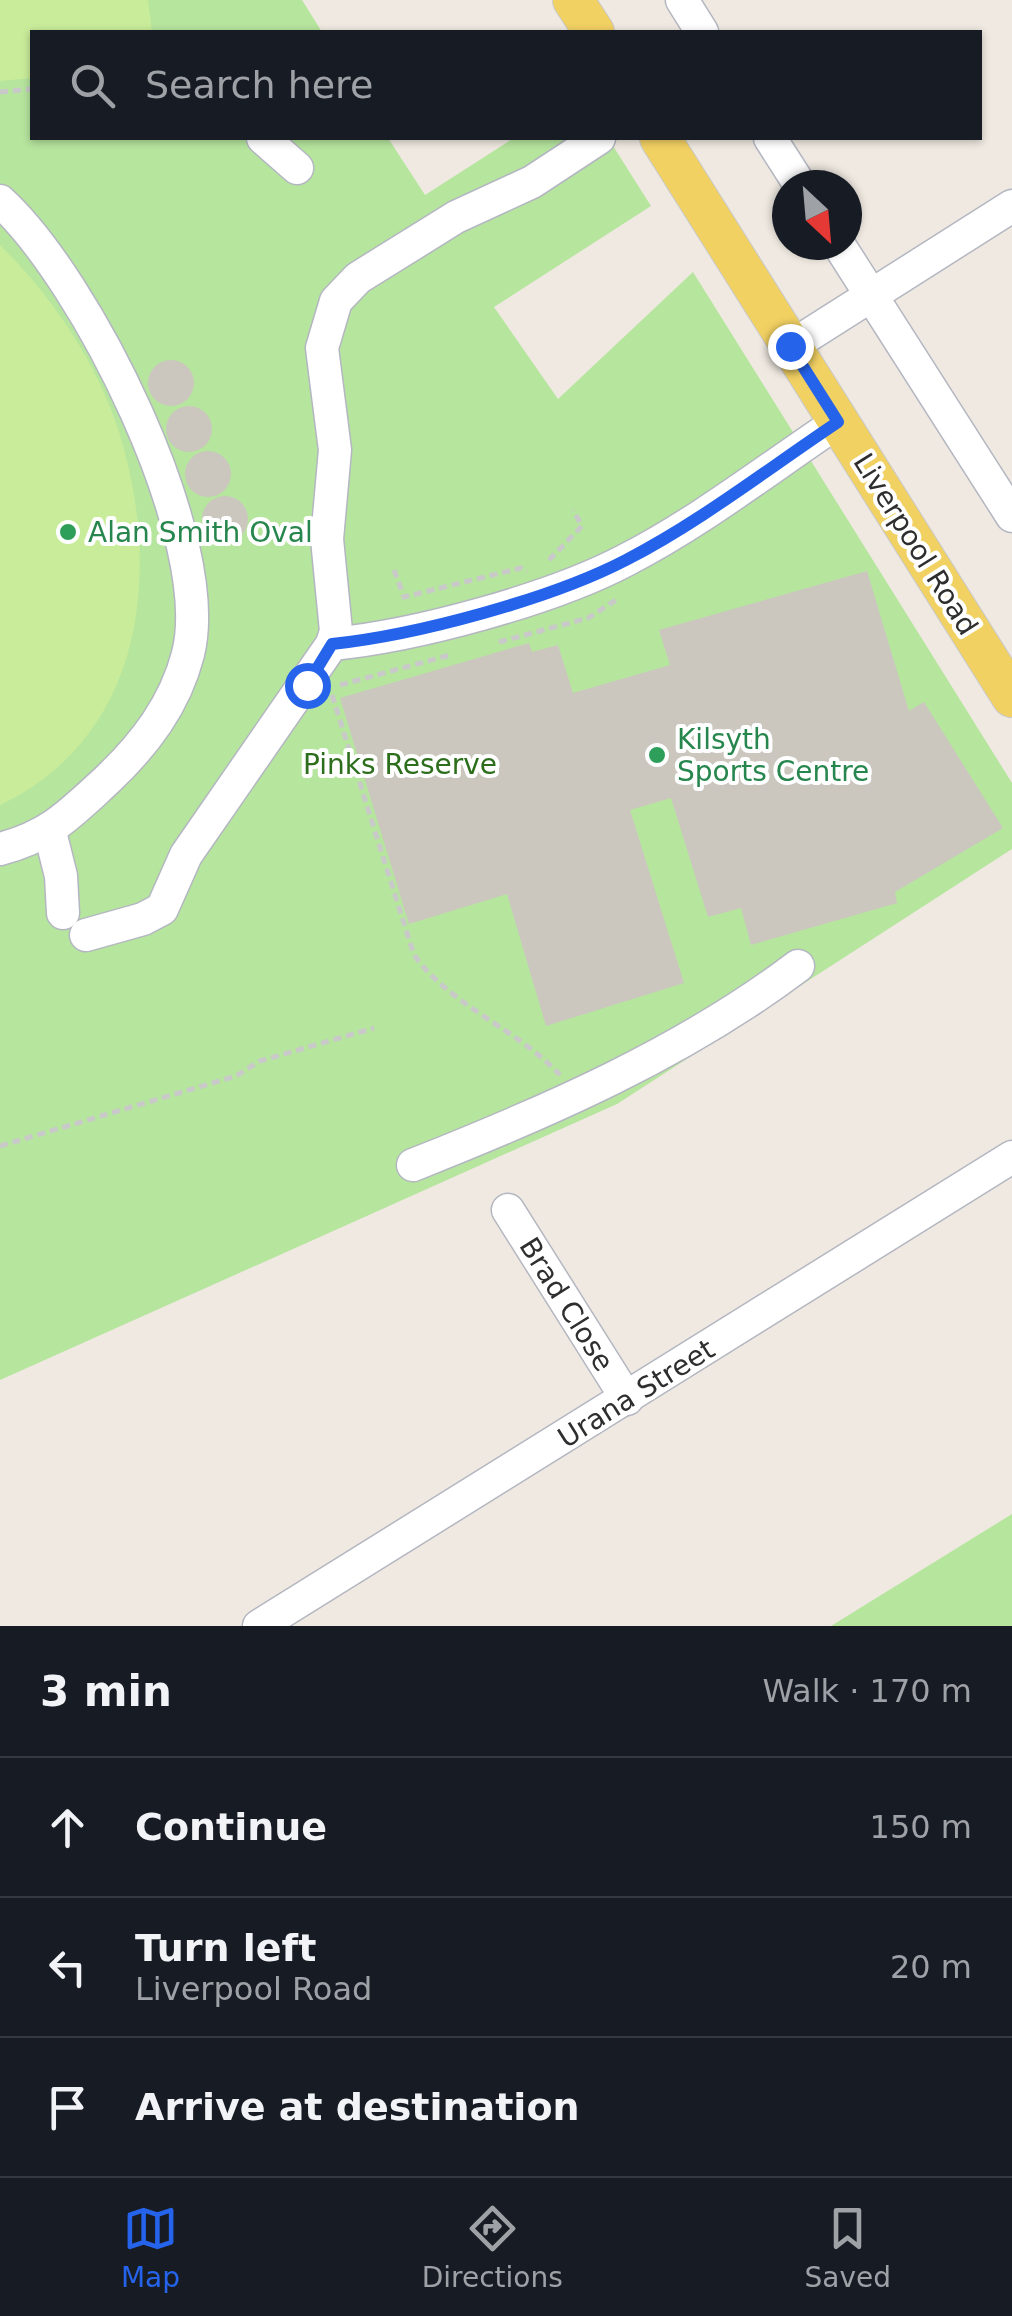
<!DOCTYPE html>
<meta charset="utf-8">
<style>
body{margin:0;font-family:"DejaVu Sans",sans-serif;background:#242831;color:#f1f3f6}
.compass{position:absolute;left:772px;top:170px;width:90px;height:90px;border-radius:50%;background:#171b24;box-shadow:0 2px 8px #0004;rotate:154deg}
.stop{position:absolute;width:30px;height:30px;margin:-22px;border:8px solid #2563eb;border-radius:50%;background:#fff}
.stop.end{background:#2563eb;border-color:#fff;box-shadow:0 2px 10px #0008}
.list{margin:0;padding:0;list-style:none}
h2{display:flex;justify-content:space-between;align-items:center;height:130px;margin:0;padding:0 40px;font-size:42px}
h2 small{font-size:32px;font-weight:400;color:#9ea1a6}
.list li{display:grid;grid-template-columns:65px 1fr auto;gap:30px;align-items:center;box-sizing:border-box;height:140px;padding:0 40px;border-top:2px solid #363941}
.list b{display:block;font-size:38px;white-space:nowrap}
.list p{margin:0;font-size:32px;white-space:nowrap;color:#9ea1a6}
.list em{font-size:32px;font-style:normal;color:#9ea1a6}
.icon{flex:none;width:55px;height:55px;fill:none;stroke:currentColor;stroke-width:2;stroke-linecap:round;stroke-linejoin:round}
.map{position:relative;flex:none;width:1012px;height:1626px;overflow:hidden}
.search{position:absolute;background:#171b24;box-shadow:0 2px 8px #0004;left:30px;right:30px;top:30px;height:110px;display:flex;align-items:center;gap:25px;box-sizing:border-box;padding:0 35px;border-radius:0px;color:#9ea1a6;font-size:38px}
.sheet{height:550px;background:#171b24}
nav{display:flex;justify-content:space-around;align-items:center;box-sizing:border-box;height:140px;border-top:2px solid #363941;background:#171b24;font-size:28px;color:#9ea1a6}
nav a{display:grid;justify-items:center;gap:5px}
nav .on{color:#2563eb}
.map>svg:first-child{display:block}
.green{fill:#b6e59e}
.pitch{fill:#c9ec9a}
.building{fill:#cbc7bf}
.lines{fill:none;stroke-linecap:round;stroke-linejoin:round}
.minor-casing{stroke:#b4b7c1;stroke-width:35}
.major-casing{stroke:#c9c9c9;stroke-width:42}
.path{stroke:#c9c9c9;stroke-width:5;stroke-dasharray:8 5;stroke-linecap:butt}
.minor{stroke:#fff;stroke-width:32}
.major{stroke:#f2d163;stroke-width:40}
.route{stroke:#2563eb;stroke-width:12}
.leisure-dot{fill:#2e9e5b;stroke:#fff;stroke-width:4}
.labels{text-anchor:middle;stroke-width:8;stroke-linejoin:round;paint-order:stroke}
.leisure-label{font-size:28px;fill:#27864d;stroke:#fff;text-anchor:start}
.street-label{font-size:28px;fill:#2e2e2e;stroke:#fff}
.park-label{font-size:28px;fill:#2c6e1b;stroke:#fff}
</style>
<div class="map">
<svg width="1012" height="1626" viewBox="0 0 1012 1626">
<rect width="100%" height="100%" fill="#efe9e1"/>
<g class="green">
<path d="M0,0H302L322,32H32V138H388L425,195L514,138H608L651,206L494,307L558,399L693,272L1012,783V849L617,1104L0,1380Z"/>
<path d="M1012,1514V1626H831Z"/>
</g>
<g class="pitch">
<path d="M0,0H148L152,32H32V78L0,81Z"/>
<path d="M0,245C51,295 96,361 118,429C163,570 145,736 0,805Z"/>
</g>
<g class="building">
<circle cx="171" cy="383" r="23"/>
<circle cx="189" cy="429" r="23"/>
<circle cx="208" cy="474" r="23"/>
<circle cx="225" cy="519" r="23"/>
<path d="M867,571L909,711L924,702L1003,828L895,892L897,903L751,945L741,908L708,917L671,798L630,810L684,983L546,1026L507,894L409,924L340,698L529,643L532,652L558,645L573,693L670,665L659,630Z"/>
</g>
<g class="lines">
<g class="minor-casing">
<g id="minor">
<path d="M682,0L702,32"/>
<path d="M263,138L297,168"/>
<path d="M770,138L800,185"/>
<path d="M0,201C85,278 217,539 188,654C175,705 144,745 107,780C70,814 50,836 0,849"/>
<path d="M839,245L1012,516"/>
<path d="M790,347L1012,206"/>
<path d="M332,644C416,636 552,599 626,560C700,522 769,468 838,422"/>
<path d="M50,832L61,876L63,913"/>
<path d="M86,935L143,919L162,909L186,855L332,644L336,631L327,539L335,450L322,348L336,301L358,278L456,217L532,182L599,138"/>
<path d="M413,1165C547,1112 683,1053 798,966"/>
<path d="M508,1210L627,1399"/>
<path d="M259,1626L1012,1157"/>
</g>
</g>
<g class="major-casing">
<g id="major">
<path d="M573,0L594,32"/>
<path d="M660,138L1012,697"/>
</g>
</g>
<g class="path">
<path d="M0,92L32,89"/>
<path d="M549,560L582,526L573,510"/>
<path d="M394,570L404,597L521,568L527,572"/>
<path d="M499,642L588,618L619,598"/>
<path d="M340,685L450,655"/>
<path d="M332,695L414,955C452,1007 516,1028 560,1075"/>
<path d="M0,1146L236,1076L260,1061L374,1028"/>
</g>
<use href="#minor" class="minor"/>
<use href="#major" class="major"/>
</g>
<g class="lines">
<path class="route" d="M307,685L332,644C417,635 551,599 626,560C700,522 769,468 838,422L790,346"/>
</g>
<g class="leisure-dot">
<circle cx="68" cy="532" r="10"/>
<circle cx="657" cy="755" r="10"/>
</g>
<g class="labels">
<g class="leisure-label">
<text x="88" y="542">Alan Smith Oval</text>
<text x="677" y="749">Kilsyth<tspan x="677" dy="32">Sports Centre</tspan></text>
</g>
<g class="street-label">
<text transform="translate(916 544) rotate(58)" y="10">Liverpool Road</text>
<text transform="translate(567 1304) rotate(58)" y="10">Brad Close</text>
<text transform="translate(636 1393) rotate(-32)" y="10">Urana Street</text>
</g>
<g class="park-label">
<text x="400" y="774">Pinks Reserve</text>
</g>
</g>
</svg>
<svg class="compass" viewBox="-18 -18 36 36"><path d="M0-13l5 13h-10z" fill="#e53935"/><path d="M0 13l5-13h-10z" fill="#9ea1a6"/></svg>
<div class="stop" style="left:307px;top:685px"></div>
<div class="stop end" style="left:790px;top:346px"></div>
<div class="search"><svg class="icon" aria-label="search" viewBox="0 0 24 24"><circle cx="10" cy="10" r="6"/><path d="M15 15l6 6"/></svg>Search here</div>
</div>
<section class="sheet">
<h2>3 min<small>Walk · 170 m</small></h2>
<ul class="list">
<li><svg class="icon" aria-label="ahead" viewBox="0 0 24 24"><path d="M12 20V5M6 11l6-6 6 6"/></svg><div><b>Continue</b></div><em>150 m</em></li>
<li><svg class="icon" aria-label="left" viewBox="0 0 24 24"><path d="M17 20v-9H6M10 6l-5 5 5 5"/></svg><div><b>Turn left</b><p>Liverpool Road</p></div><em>20 m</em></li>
<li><svg class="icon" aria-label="arrive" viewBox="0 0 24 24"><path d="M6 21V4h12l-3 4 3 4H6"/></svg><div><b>Arrive at destination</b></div></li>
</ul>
</section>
<nav>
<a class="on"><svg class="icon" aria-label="map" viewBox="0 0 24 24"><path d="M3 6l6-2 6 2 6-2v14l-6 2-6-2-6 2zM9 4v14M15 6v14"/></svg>Map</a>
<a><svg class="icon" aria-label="directions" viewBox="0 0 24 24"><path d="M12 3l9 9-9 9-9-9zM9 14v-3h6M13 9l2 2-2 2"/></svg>Directions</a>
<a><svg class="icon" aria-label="saved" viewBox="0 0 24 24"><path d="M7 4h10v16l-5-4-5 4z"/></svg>Saved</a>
</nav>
